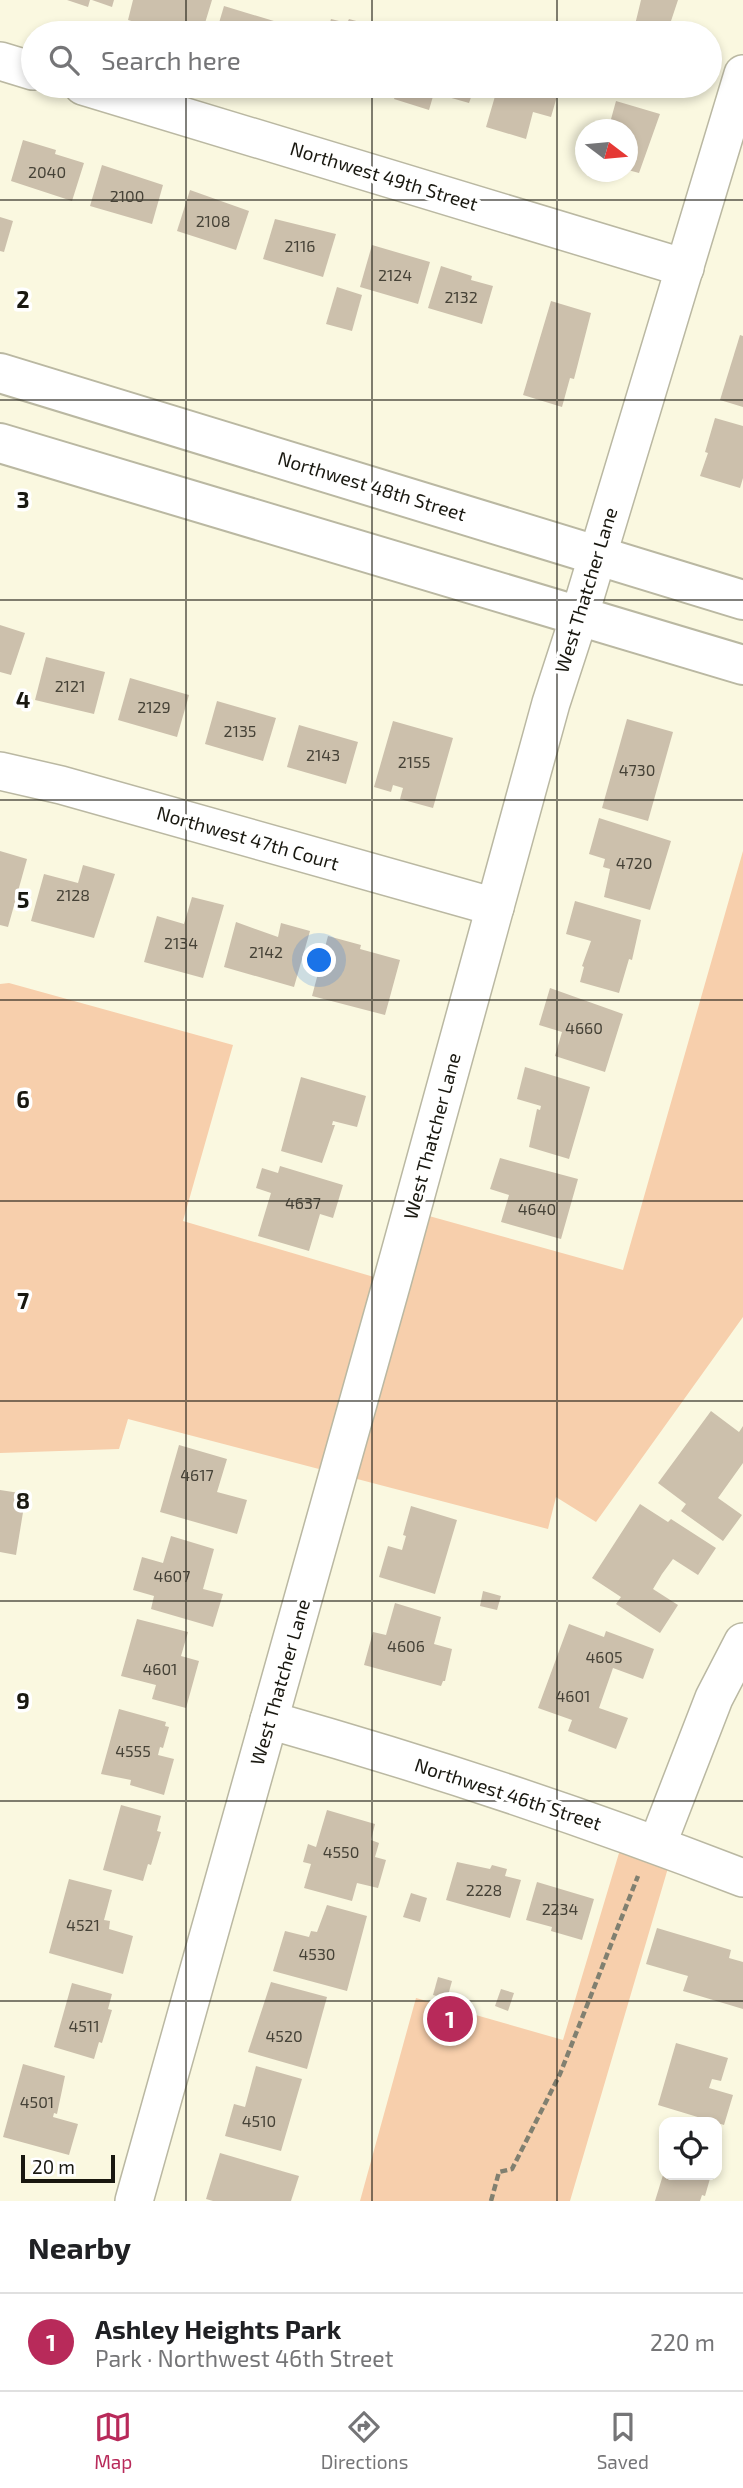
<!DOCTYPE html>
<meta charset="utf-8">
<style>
body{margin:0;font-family:"Exo 2",sans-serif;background:#f2f2f2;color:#202124}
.controls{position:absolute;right:21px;bottom:21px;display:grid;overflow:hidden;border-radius:14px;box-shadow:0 4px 10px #0003}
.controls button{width:63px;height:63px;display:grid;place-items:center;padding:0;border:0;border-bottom:2px solid #e0e0e0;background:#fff;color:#202124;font:35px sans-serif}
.compass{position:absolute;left:575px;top:119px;width:63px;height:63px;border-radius:50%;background:#fff;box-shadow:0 4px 10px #0003;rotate:106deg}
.scale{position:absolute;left:21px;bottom:18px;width:94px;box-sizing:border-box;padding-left:7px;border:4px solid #191810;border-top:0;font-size:19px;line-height:24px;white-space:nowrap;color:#191810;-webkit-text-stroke:5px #fff;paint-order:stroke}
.you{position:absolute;left:320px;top:961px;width:24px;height:24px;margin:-18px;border:5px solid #fff;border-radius:50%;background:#1a73e8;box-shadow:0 0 0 10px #1a73e833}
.badge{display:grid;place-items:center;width:46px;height:46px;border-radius:50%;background:#b82a5a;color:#fff;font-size:23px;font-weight:700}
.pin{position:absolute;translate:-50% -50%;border:4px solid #fff;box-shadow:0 2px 7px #0006}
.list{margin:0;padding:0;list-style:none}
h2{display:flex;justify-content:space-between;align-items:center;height:91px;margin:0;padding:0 28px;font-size:30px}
h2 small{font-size:23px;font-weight:400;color:#757577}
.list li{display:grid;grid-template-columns:46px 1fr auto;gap:21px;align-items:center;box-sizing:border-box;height:98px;padding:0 28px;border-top:2px solid #e0e0e0}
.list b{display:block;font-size:26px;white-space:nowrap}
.list p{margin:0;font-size:23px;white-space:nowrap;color:#757577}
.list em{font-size:23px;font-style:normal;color:#757577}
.icon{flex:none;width:38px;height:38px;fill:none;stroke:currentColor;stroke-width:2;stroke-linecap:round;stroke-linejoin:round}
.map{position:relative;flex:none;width:743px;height:2201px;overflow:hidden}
.search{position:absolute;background:#fff;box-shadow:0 4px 10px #0003;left:21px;right:21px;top:21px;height:77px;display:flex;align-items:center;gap:18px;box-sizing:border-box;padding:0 24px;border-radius:38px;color:#757577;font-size:26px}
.sheet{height:189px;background:#fff}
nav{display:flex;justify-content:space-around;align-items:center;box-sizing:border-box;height:98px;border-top:2px solid #e0e0e0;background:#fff;font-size:19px;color:#757577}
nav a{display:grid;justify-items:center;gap:4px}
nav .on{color:#b82a5a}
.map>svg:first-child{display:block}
.green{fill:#f7cfac}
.building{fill:#ccc0ac}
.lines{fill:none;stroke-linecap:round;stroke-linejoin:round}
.minor-casing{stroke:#bab8a2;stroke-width:40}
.secondary-casing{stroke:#bab8a2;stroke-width:42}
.path{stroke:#818070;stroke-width:4.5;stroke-dasharray:7 3.5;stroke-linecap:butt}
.minor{stroke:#fff;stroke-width:37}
.secondary{stroke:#fff;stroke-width:38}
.grid{fill:none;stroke:#191810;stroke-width:2;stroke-opacity:0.55}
.labels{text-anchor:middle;stroke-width:7;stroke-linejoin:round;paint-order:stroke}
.number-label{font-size:16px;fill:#464237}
.street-label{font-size:19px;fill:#191810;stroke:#fff}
.grid-label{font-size:23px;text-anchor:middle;font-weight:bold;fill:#191810;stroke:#fff;stroke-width:7;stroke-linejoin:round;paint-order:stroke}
</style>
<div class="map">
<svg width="743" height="2201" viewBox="0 0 743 2201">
<rect width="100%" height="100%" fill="#faf8e0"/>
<g class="green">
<path d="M743,851V1317L596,1522L556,1497L548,1529L128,1419L119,1449L0,1453V984L9,983L233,1045L183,1221L391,1282L411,1211L623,1270Z"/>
<path d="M625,1833L673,1851L570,2201H360L416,1998L563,2040Z"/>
</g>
<g class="building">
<path d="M67,0H90L88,7Z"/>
<path d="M92,0H114L112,7Z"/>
<path d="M133,0H212L202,33H163V30L128,20Z"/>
<path d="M641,0H678L670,24L658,21L654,33H633Z"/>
<path d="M224,6L297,28L296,33H216Z"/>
<path d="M331,19L347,23L349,19L389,30L388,33H327Z"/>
<path d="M351,86H373L371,92Z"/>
<path d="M399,86H475L469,103L434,93L429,110L394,99Z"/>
<path d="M498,86H560L551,117L533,112L526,139L486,127Z"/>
<path d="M616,101L660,114L639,173L628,170V130H608Z"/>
<path d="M23,140L56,150L55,154L84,163L72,201L11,181Z"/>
<path d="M102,165L163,185L152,224L90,206Z"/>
<path d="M190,190L249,211L236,250L177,231Z"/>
<path d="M0,217L13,221L4,252L0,251Z"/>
<path d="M275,219L336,234L323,277L263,259Z"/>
<path d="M372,245L430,262L418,304L360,287Z"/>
<path d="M441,266L472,276L471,280L493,286L482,324L428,308Z"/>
<path d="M337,287L362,295L352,331L326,324Z"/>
<path d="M551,301L591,313L574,379L570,378L562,407L523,395Z"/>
<path d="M740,335L743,336V407L720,400Z"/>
<path d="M715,418L743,426V478L740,488L700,476L708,453L705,452Z"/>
<path d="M0,625L25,633L11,675L0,672Z"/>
<path d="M46,657L105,672L94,714L35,700Z"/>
<path d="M130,678L189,695L177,737L118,720Z"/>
<path d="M217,701L276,718L263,761L205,744Z"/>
<path d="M627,719L673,732L648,821L602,808Z"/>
<path d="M393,721L453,738L433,808L400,799L403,788L393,785L391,792L374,787Z"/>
<path d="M299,725L358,742L346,784L287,767Z"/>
<path d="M599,818L671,841L650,910L604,897L610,869L603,867L605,859L589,854Z"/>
<path d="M0,851L27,859L8,927L0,925Z"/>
<path d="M83,865L115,874L94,938L31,921L44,874L78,883Z"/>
<path d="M192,897L224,905L203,978L144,962L157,916L184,924Z"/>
<path d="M575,901L641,920L632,960L629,959L619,993L580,982L584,967L582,966L591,941L566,934Z"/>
<path d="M236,922L278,937L281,923L310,931L294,987L224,967Z"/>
<path d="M328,936L361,945L360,949L400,960L385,1015L312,996Z"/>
<path d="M550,988L623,1014L605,1072L555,1056L562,1032L539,1025Z"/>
<path d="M525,1067L590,1087L569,1159L529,1147L537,1109L540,1110L541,1106L517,1099Z"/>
<path d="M301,1077L366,1096L357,1127L333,1121L332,1125H335L322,1163L281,1151Z"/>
<path d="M500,1158L578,1179L561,1239L501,1222L509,1195L490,1189Z"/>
<path d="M280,1166L343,1185L333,1218L320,1214L309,1251L258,1236L271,1193L256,1188L262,1168L278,1173Z"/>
<path d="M711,1411L739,1432L743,1426V1463L718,1498L742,1515L723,1541L681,1511L686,1504L658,1483Z"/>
<path d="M179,1445L227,1459L217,1492L247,1500L237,1534L160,1512Z"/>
<path d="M0,1490L26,1494L16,1555L0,1552Z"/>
<path d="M640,1504L668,1522L671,1519L716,1548L698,1575L673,1559L662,1574L653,1589L678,1605L660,1633L616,1604L621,1597L592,1578Z"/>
<path d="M411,1506L457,1520L435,1594L379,1577L388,1546L402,1550L406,1536L403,1535Z"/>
<path d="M171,1536L214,1549L203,1589L223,1594L213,1627L151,1609L154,1596L133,1590L142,1557L163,1563Z"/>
<path d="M483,1591L501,1596L497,1610L480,1606Z"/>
<path d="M395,1603L441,1617L434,1644L452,1649L445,1681H443L441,1686L364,1665L373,1632L386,1635Z"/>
<path d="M137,1619L188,1632L181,1656L199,1661L186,1708L152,1699L156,1685L121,1676Z"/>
<path d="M569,1624L604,1637L606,1631L654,1649L643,1679L613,1668L599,1708L628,1718L616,1749L568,1731L572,1720L538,1708Z"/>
<path d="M119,1709L166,1722L165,1726L169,1727L163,1748L160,1747L158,1755L174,1759L164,1795L130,1785L131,1780L101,1774Z"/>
<path d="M121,1805L161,1816L157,1831L161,1832L151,1865L148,1864L143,1881L103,1870Z"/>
<path d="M327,1810L375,1824L371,1840L379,1843L375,1857L386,1860L378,1888L357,1883L352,1901L304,1888L311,1864L303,1862L308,1844L316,1847Z"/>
<path d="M457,1862L490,1869L492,1865L507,1869L505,1876L521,1880L510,1918L446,1900Z"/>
<path d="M69,1879L112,1890L104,1920L110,1921L109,1929L133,1936L123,1974L49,1953Z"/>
<path d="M537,1882L594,1899L582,1940L551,1931L552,1927L526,1920Z"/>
<path d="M411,1893L427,1898L420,1922L403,1917Z"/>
<path d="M327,1905L367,1916L347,1991L273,1971L285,1931L309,1937L311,1931L317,1932Z"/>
<path d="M657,1928L731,1950L729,1958L743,1962V2009L683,1991L688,1976L646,1964Z"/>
<path d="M438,1977L452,1981L447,1999L433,1995Z"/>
<path d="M271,1982L327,1997L307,2069L248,2052Z"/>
<path d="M72,1983L112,1994L108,2009L112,2010L102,2043L99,2042L94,2059L54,2047Z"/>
<path d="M501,1989L514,1993L508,2011L495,2006Z"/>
<path d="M676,2043L728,2058L721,2081L712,2079L709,2088L733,2095L724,2125L658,2105Z"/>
<path d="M23,2064L65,2076L57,2114L54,2113L53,2117L78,2124L69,2155L3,2137Z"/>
<path d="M256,2066L302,2079L281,2151L225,2136L234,2104L245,2107Z"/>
<path d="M220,2153L299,2176L291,2201H213L206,2199Z"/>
<path d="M663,2175H711L705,2196L702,2195L700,2201H655Z"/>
</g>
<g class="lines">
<g class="minor-casing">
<g id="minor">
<path d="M0,61L33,71"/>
<path d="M83,86L685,268"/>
<path d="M0,771L61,785L495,907"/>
<path d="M269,1720C429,1765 588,1818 743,1878"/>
<path d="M657,1845L714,1698L743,1642"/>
<path d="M134,2201L392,1282L551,703L579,617L743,74"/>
</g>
</g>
<g class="secondary-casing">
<g id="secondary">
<path d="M0,373L743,600"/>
<path d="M0,443L743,665"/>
</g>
</g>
<path class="path" d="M491,2201L499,2172L512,2169L560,2074L638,1876"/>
<use href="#minor" class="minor"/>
<use href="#secondary" class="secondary"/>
</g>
<path class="grid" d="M186,0V33M372,0V33M557,0V33M186,86V2201M372,86V2201M557,86V2201M0,200H743M0,400H743M0,600H743M0,800H743M0,1000H743M0,1201H743M0,1401H743M0,1601H743M0,1801H743M0,2001H743"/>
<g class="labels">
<g class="number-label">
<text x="47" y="178">2040</text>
<text x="127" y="202">2100</text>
<text x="213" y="227">2108</text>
<text x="300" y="252">2116</text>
<text x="395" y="281">2124</text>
<text x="461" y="303">2132</text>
<text x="70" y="692">2121</text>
<text x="154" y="713">2129</text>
<text x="240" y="737">2135</text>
<text x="323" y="761">2143</text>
<text x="414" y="768">2155</text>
<text x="637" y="776">4730</text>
<text x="634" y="869">4720</text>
<text x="73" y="901">2128</text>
<text x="181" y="949">2134</text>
<text x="266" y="958">2142</text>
<text x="584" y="1034">4660</text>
<text x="303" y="1209">4637</text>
<text x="537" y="1215">4640</text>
<text x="197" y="1481">4617</text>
<text x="172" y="1582">4607</text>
<text x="406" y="1652">4606</text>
<text x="604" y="1663">4605</text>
<text x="160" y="1675">4601</text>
<text x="573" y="1702">4601</text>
<text x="133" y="1757">4555</text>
<text x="341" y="1858">4550</text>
<text x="484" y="1896">2228</text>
<text x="560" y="1915">2234</text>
<text x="83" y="1931">4521</text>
<text x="317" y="1960">4530</text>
<text x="84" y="2032">4511</text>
<text x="284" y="2042">4520</text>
<text x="37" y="2108">4501</text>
<text x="259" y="2127">4510</text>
</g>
<g class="street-label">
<text transform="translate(384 176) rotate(17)" y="7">Northwest 49th Street</text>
<text transform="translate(372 486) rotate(17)" y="7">Northwest 48th Street</text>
<text transform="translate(586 590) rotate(-73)" y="7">West Thatcher Lane</text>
<text transform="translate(248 838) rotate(16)" y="7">Northwest 47th Court</text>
<text transform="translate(432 1136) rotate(-75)" y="7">West Thatcher Lane</text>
<text transform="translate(280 1682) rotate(-74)" y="7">West Thatcher Lane</text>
<text transform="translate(508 1794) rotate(18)" y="7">Northwest 46th Street</text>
</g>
</g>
<g class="grid-label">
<text x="23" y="308">2</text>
<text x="23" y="508">3</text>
<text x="23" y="708">4</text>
<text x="23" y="908">5</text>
<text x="23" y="1108">6</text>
<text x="23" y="1309">7</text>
<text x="23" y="1509">8</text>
<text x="23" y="1709">9</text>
</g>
</svg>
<div class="controls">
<button><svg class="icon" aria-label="locate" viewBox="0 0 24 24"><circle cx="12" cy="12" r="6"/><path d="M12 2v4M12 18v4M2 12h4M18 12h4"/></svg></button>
</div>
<svg class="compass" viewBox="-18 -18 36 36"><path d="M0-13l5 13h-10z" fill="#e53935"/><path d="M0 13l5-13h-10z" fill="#757577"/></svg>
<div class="scale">20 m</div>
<div class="you"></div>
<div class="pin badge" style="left:450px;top:2019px">1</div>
<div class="search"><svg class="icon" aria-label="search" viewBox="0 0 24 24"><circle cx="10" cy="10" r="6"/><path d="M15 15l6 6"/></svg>Search here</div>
</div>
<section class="sheet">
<h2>Nearby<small></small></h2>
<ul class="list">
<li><span class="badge">1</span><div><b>Ashley Heights Park</b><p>Park · Northwest 46th Street</p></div><em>220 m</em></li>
</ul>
</section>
<nav>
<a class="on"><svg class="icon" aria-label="map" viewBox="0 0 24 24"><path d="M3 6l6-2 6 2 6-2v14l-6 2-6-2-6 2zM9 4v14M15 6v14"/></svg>Map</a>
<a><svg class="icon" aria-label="directions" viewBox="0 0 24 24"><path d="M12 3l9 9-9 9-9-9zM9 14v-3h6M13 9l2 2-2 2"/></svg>Directions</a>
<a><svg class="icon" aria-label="saved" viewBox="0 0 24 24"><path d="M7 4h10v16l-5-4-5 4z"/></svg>Saved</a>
</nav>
